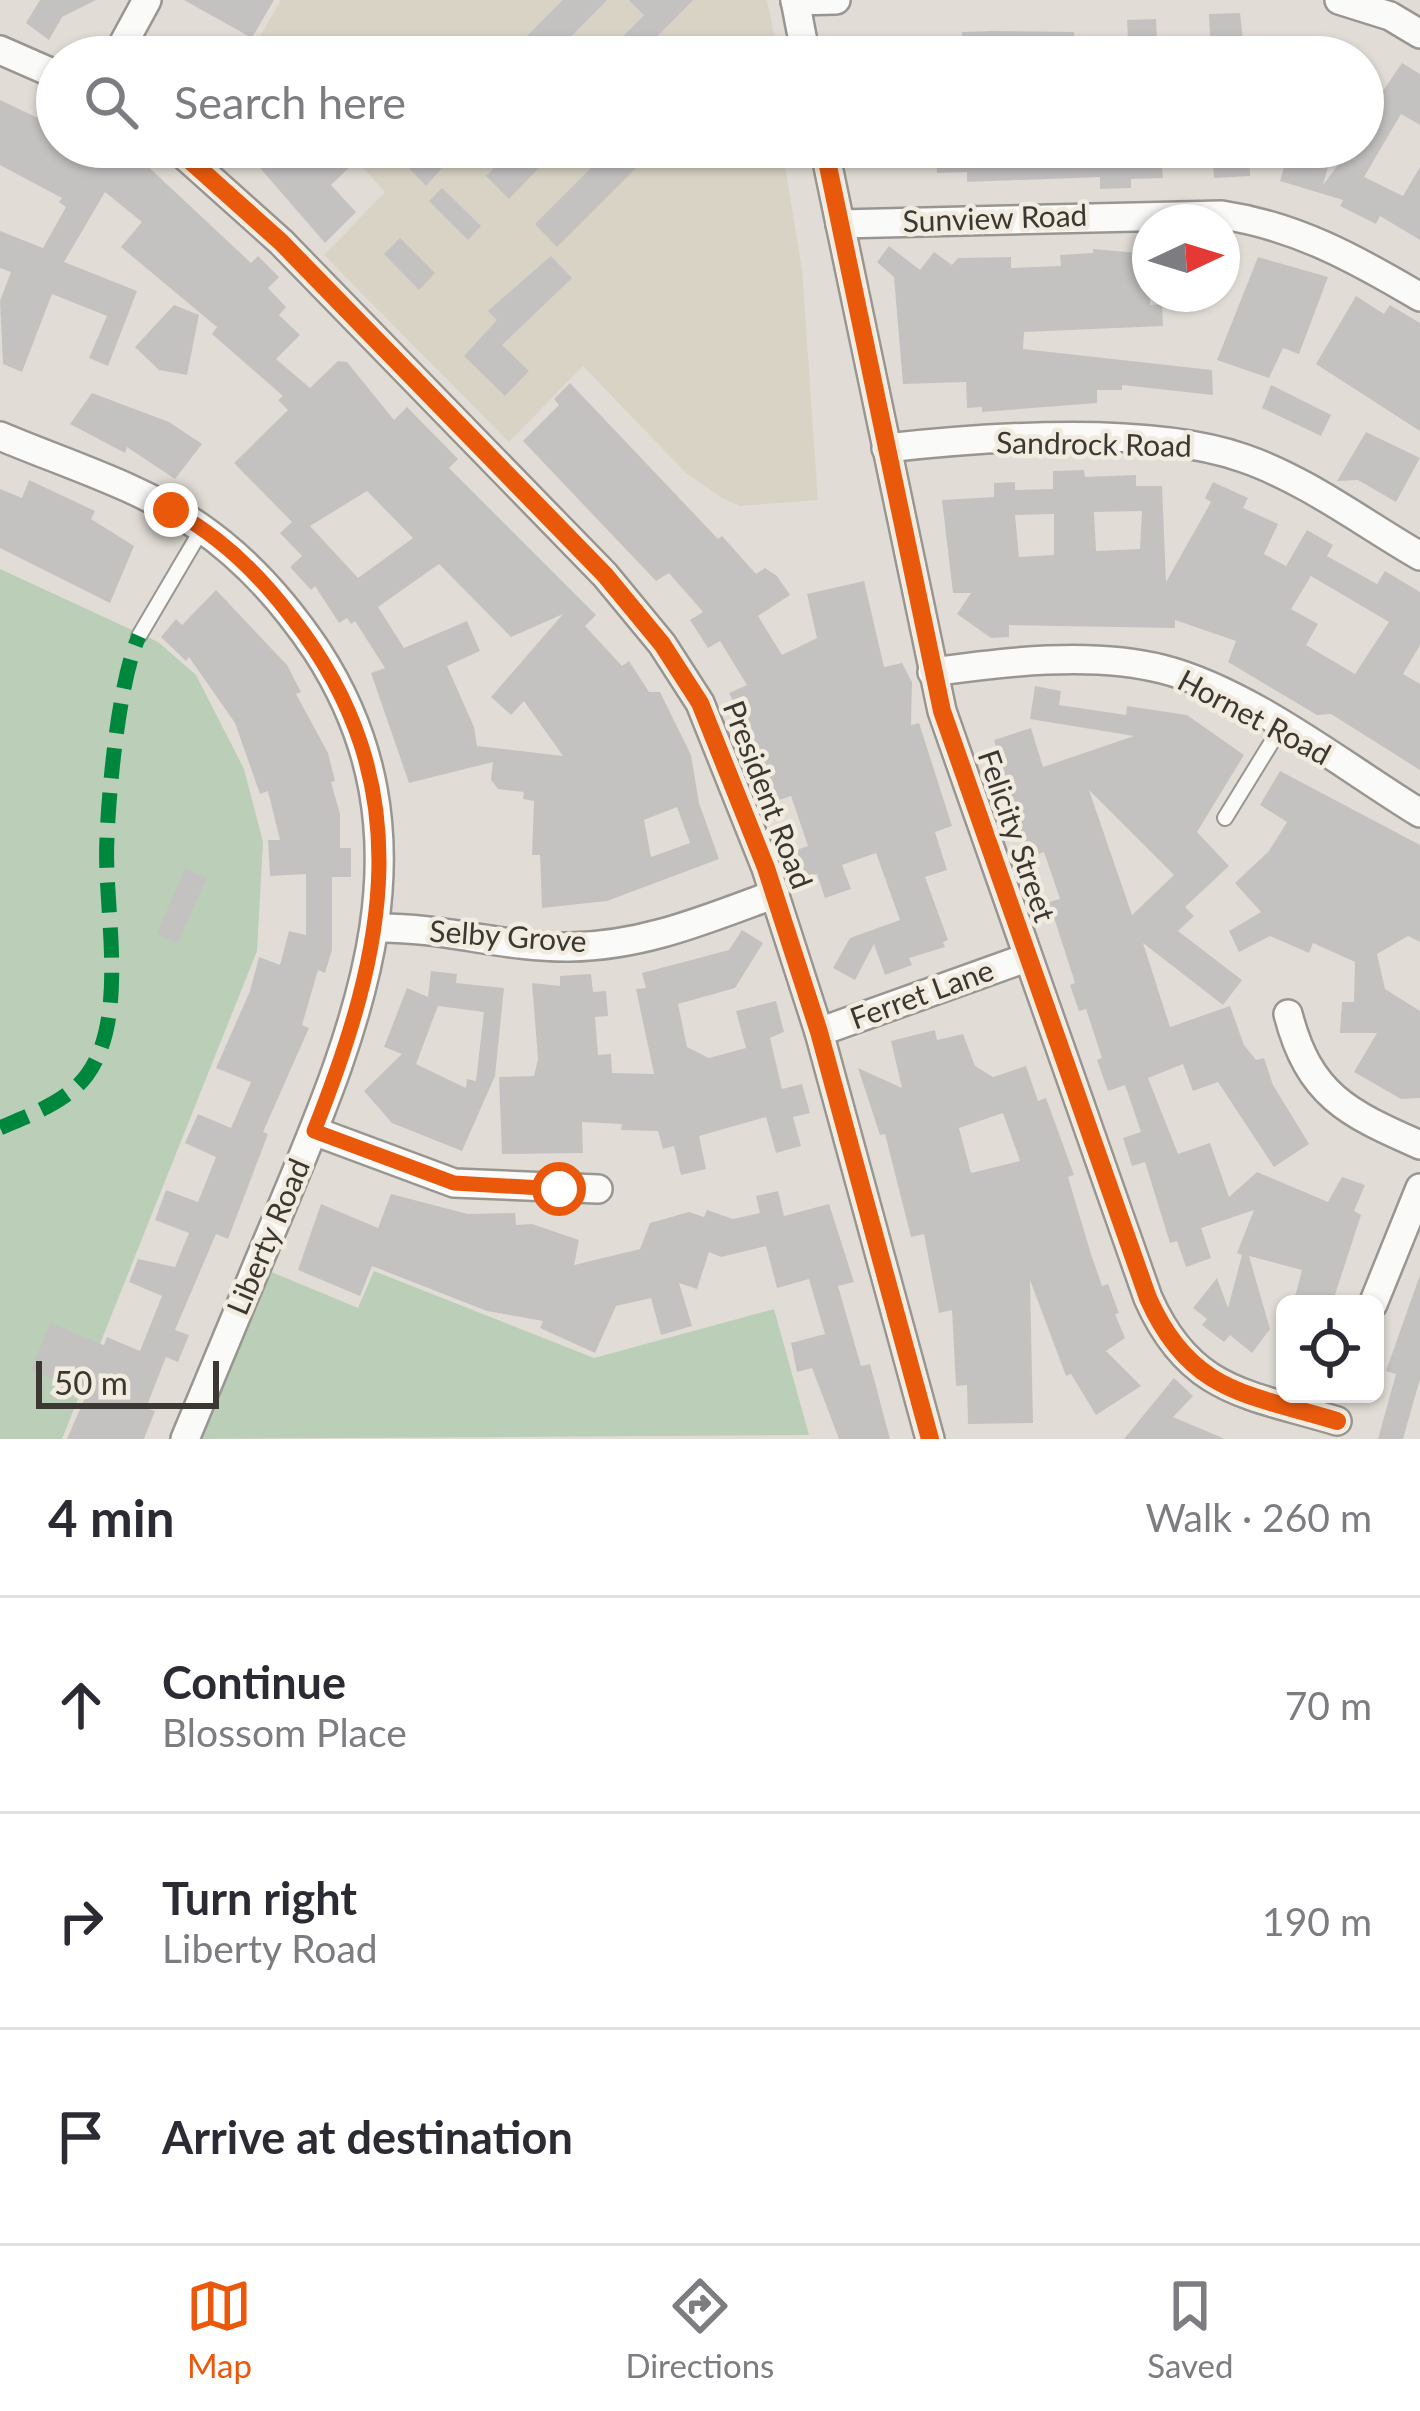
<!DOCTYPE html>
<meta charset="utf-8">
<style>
body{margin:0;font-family:Lato,sans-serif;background:#f7f7f7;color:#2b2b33}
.controls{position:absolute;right:36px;bottom:36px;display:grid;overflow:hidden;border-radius:18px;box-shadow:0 3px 9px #0004}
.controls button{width:108px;height:108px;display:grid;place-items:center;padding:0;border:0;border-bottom:3px solid #e1e1e2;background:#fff;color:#2b2b33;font:60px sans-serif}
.compass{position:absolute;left:1132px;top:204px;width:108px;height:108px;border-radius:50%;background:#fff;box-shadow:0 3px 9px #0004;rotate:86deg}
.scale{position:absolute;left:36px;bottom:30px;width:183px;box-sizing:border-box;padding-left:12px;border:6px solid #3b3833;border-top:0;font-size:33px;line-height:42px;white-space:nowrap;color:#3b3833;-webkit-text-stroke:9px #f2ebdf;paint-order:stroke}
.stop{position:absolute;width:36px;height:36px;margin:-27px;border:9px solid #ea580c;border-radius:50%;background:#fff}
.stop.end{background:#ea580c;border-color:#fff;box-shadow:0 3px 12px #0008}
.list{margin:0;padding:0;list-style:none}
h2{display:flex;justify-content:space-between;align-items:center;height:156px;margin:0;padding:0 48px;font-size:51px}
h2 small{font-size:39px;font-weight:400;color:#7c7c81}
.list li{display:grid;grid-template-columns:78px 1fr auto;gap:36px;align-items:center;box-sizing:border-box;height:216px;padding:0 48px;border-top:3px solid #e1e1e2}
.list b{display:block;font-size:45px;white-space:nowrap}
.list p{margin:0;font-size:39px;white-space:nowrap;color:#7c7c81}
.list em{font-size:39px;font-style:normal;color:#7c7c81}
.icon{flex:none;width:66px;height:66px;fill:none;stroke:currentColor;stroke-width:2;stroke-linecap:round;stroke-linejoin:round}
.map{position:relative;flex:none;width:1420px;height:1439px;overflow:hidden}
.search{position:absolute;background:#fff;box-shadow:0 3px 9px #0004;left:36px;right:36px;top:36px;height:132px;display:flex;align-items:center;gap:30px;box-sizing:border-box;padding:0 42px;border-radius:66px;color:#7c7c81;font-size:45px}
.sheet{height:804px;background:#fff}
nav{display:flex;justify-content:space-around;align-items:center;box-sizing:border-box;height:168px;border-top:3px solid #e1e1e2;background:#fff;font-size:33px;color:#7c7c81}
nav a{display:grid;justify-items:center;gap:6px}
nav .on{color:#ea580c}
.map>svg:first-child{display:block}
.built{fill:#d9d3c5}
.green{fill:#baceb8}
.building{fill:#c4c2c1;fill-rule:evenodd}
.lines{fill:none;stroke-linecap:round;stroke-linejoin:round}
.lane-casing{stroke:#999691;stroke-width:18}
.street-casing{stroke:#999691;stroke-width:32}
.lane{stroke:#fafaf9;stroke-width:14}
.street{stroke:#fafaf9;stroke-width:27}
.quiet{stroke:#00873e;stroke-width:15;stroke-dasharray:30 15;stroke-linecap:butt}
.cycleway-casing{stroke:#f2ebdf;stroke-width:26}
.cycleway{stroke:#e8590c;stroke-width:18}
.route{stroke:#ea580c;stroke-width:15}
.labels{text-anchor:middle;stroke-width:9;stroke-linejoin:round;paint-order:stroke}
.street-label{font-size:30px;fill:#3b3833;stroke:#f2ebdf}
</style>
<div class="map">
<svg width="1420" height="1439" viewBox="0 0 1420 1439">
<rect width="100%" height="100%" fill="#e1ddd6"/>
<g class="built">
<path d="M281,0H767L778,55L266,57L255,45Z"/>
<path d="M344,147H782L802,270L818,500L740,506L722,498L686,473L583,366L509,442L324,255L385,192Z"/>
</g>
<g class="green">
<path d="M0,569L158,642L196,675L244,769L263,842L257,951L62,1439H0Z"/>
<path d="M257,1266L358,1308L374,1271L594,1358L774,1309L809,1435L186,1439Z"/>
</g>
<g class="building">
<path d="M40,0H96L62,17L49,40L26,23Z"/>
<path d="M184,0H274L252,38Z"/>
<path d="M563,0H607L551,57H506Z"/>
<path d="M629,0H693L637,57H603L644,15Z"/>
<path d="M1240,13L1245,57H1211L1209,14Z"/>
<path d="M1156,19L1158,57H1129L1127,20Z"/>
<path d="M992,31L1074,32L1075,57H963L962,32Z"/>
<path d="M1402,63L1420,74V125L1401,114L1364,177L1403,196L1420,167V240L1380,216L1376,224L1340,206L1343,200L1280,181L1290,147L1330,160L1323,185L1351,147H1363V120Z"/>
<path d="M0,100L57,127V147H112L141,160L251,263L258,256L279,277L268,288L286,307L279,315L300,335L276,359L310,388L338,361L347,362L394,420L407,407L458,459L449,468L596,615L585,626L622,666L629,661L649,692H660L691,755L699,803L719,859L607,901L542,908L540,855H532L534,801L523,799L524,792L498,789L491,780L493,762L409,783L371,673L385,668L355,621L351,624L347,618L339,623L315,586L311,590L290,567L302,556L280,533L292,522L234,463L288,410L278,400L283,396L212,334L217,327L121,247L142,222L105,192L64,262L137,291L108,366L89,358L107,316L52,294L22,372L3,364L0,301L11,272L0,268V231L43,248L66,207L59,202L62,198L0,165ZM367,491L413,538L358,578L310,526ZM439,564L511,637L563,614L491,697L511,715L524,701L563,756L477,746L474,727L447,666L480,651L467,621L404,648L378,607ZM677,807L690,843L651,857L644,820Z"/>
<path d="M242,147H292L303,160L316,147H340L355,162L331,185L356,212L325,243Z"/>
<path d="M418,147H461L426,186L403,162Z"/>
<path d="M514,147H559L509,199L486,176Z"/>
<path d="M612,147H657L557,247L535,224Z"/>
<path d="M1249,147L1250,176L1214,178L1213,165L1162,167L1163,178L1131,179V188L1100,189V177L967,182V172L937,173L936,148Z"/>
<path d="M442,188L481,226L468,240L429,201Z"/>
<path d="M400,238L435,273L419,290L384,254Z"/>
<path d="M889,246L920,270L934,252L952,265L958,258L1011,257V268L1061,266L1060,255L1093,253V249L1150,254V305L1162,304L1163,326L1024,332L1023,349L1212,370L1213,395L1122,385V390H1097V403L982,412V407L967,408L966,382L903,384L894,277L877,262Z"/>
<path d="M551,256L572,278L502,345L529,371L505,396L464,356L497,320L488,311Z"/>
<path d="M1258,257L1328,277L1299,354L1283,348L1269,378L1217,360Z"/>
<path d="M1356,296L1384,314L1390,305L1420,323V431L1316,364Z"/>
<path d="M174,305L199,315L187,375L159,370L135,347Z"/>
<path d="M570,383L718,539L722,536L756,574L765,568L777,576L790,595L758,616L782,655L817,638L807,594L864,581L884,667L902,663L912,682L911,725L919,723L952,826L935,832L947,870L925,877L948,940L943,942L945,947L909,958L912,965L885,975L874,944L855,980L833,968L850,938L900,920L876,853L842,865L851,889L825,898L817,874L806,877L796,850L808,846L791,796L773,802L762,769L767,768L729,693L747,685L720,641L708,648L690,620L703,612L669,573L656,581L523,441L559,405L554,399Z"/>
<path d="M1271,385L1331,415L1321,436L1262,408Z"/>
<path d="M92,393L169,422L202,444L175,479L127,447L125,453L70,424Z"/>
<path d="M1366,432L1420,458L1396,502L1358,480L1337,481Z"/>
<path d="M1084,470L1085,477L1136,475V486H1162L1166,582L1211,502L1205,498L1213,482L1248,498L1243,508L1278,524L1264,554L1286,566L1307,530L1333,545L1327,556L1377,584L1385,571L1420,592V645L1403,674L1420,684V770L1331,714L1317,715L1228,662L1236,641L1175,620V628L1009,625V637L991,638L957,614L971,593H953L942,500L994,497V483L1015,482V490L1053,489V471ZM1142,511L1140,549L1096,551L1094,512ZM1054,514V555L1019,557L1015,515ZM1311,576L1389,622L1355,674L1306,645L1318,624L1291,609Z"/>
<path d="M29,480L95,511L91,519L134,546L110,603L0,548V489L22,498Z"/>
<path d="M216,590L287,665L301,692L296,694L328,753L335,781L331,782L340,814V848H351V877H332V950L325,973L318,970L302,1025L309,1028L263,1132L268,1134L228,1239L216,1234L175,1330L189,1335L178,1362L166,1357L146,1408L155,1411L144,1439H67L87,1393L31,1370L50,1323L104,1345L107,1337L140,1351L162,1296L129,1282L138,1259L175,1267L189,1233L155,1220L166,1190L198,1202L216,1157L185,1143L198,1114L231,1128L251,1082L216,1068L250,991L259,957L280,965L289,931L306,935V874L270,876L268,840H280L268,791L260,794L235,723L189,657L186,661L161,637L176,619L182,625Z"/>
<path d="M1035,686L1061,691L1059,705L1126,715L1127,706L1187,715L1244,755L1197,832L1229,866L1185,907L1194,916L1178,931L1242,980L1223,1005L1143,943L1170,1027L1230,1006L1244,1045L1256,1060L1264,1058L1273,1085L1309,1144L1274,1167L1218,1082L1193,1091L1183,1064L1148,1078L1178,1154L1210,1143L1229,1197L1257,1172L1328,1202L1342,1177L1365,1185L1354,1211L1361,1215L1332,1304H1293L1302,1270L1249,1256L1270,1329L1252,1353L1230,1335L1224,1342L1202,1325L1207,1319L1193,1308L1217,1278L1228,1308L1242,1255L1237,1253L1254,1210L1201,1228L1211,1258L1186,1267L1177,1241L1170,1243L1145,1162L1132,1166L1123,1138L1141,1132L1125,1085L1108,1091L1097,1060L1102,1058L1086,1009L1079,1011L1070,985L1075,983L1049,902L1060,899L1044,852L1029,857L994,740L1031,728L1043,767L1134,736L1030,719ZM1089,790L1174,875L1132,915Z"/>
<path d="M1280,771L1420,845V942L1408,936L1377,954L1385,989L1420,1011V1098L1401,1099L1354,1072L1377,1033H1340L1342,1002H1354L1355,962L1313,943L1309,953L1270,936L1239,952L1229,931L1261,912L1235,883L1269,851L1287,822L1260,805Z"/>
<path d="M185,868L207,877L178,943L157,934Z"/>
<path d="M742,930L763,943L735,988L678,1004L687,1047L709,1058L746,1048L736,1011L776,1001L784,1032L770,1038L782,1089L802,1084L810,1113L793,1117L801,1146L776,1153L766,1117L699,1136L706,1169L681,1175L674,1146L663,1149L658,1131L621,1130L622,1124L582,1122L583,1153L502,1154L499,1077L534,1076L538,1059L532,983L560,986V976L591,974L593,992L606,991L608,1016L595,1017L598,1055L611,1054L612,1073L654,1074L636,989L646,988L642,973L729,950Z"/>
<path d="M431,971L457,974L456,983L504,988L495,1076L462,1151L392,1123L364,1091L402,1054L384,1047L407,988L428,997ZM438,1006L484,1012L476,1081L467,1079L466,1088L416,1064Z"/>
<path d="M935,1030L937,1040L963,1034L975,1066L993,1077L1026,1066L1038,1101L1046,1098L1074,1175L1068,1177L1090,1251L1102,1286L1108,1284L1119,1313L1115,1314L1125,1338L1106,1351L1141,1386L1096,1415L1071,1374L1066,1376L1030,1280L1033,1423L968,1424L967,1385L956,1386L952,1310L939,1313L924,1234L911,1237L885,1134L880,1135L858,1068L902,1088L891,1041ZM1003,1113L1020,1161L971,1173L959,1128Z"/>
<path d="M778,1191L784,1216L829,1204L854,1282L838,1286L861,1366L870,1364L890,1439H839L812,1368L797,1372L791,1343L825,1334L809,1279L777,1288L766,1246L721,1257L709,1252L697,1289L679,1283L692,1326L661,1335L651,1298L616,1306L595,1353L540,1328L543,1321L487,1311L372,1266L360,1296L298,1270L321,1204L378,1228L391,1194L468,1214L515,1213L516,1225L532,1224L579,1240L574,1265L640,1249L650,1223L689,1212L704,1217L707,1210L733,1219L760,1213L756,1196Z"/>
<path d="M1420,1275V1379L1403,1439H1378L1396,1374L1386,1371Z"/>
<path d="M1174,1378L1193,1396L1173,1417L1225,1439H1124Z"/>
</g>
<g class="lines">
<g class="lane-casing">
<g id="lane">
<path d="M139,636L202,529"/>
<path d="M1225,818L1281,727"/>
</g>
</g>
<g class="street-casing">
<g id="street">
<path d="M795,0L806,57"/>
<path d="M1339,0L1390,16L1420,34"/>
<path d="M795,1L836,0"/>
<path d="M0,50L57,75"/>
<path d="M116,57L147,0"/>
<path d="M175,147L281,242L605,575L662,644L700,703L766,868L819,1032L930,1439"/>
<path d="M824,147L942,711L1148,1298C1190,1393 1248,1394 1337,1421"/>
<path d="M840,224L1222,215C1296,226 1356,259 1420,297"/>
<path d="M0,436C66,464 139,486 198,526C246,559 285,603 317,651C437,836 360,1020 283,1204C250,1282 218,1360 185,1439"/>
<path d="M886,448C986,437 1148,425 1243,458C1305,479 1363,523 1420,556"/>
<path d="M932,672C1003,662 1092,651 1162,669C1249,691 1343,766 1420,813"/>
<path d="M377,928C442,927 506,948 570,947C644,946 707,919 775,894"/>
<path d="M1288,1014C1309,1095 1347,1113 1420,1145"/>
<path d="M819,1032L1026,958"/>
<path d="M314,1131L454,1183L598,1189"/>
<path d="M1373,1304L1420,1188"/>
</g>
</g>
<use href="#lane" class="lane"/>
<use href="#street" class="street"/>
<path class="quiet" d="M0,1128C29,1115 67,1102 87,1075C130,1016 103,906 107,838C109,787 119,680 139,636"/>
<g class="cycleway-casing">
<g id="cycleway">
<path d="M175,147L281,242L605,575L662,644L700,703L766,868L819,1032L930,1439"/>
<path d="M824,147L942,711L1148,1298C1190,1393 1248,1394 1337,1421"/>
</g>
</g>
<use href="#cycleway" class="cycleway"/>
</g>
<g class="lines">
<path class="route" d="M171,510C221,536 260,575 293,619C422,786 386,950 314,1131L454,1183L559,1189"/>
</g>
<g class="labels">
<g class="street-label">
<text transform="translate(995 219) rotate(-2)" y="10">Sunview Road</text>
<text transform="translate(1094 445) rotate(1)" y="10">Sandrock Road</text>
<text transform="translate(1254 718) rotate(28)" y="10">Hornet Road</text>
<text transform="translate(767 795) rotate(69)" y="10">President Road</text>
<text transform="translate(1016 836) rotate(71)" y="10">Felicity Street</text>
<text transform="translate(508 937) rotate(4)" y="10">Selby Grove</text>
<text transform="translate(922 995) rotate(-20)" y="10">Ferret Lane</text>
<text transform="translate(269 1237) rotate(-67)" y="10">Liberty Road</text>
</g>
</g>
</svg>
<div class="controls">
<button><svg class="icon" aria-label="locate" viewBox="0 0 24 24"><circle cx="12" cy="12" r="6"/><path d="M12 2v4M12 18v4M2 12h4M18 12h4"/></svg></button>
</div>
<svg class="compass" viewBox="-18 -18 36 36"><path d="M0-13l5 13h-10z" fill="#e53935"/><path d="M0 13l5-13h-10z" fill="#7c7c81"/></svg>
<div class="scale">50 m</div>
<div class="stop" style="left:559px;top:1189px"></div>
<div class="stop end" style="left:171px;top:510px"></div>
<div class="search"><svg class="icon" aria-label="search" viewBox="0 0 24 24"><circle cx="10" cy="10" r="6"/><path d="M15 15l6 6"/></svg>Search here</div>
</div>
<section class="sheet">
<h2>4 min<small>Walk · 260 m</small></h2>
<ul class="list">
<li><svg class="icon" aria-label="ahead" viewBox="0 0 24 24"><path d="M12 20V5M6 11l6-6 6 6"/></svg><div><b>Continue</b><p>Blossom Place</p></div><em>70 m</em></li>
<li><svg class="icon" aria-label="right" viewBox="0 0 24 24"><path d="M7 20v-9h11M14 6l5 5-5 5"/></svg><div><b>Turn right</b><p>Liberty Road</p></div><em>190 m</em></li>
<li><svg class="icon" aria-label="arrive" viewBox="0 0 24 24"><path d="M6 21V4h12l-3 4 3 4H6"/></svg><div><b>Arrive at destination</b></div></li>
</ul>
</section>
<nav>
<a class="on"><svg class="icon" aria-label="map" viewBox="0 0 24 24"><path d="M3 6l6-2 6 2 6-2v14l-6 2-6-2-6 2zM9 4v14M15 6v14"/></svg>Map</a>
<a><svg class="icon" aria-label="directions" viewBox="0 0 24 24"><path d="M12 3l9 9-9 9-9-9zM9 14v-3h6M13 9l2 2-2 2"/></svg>Directions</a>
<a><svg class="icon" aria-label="saved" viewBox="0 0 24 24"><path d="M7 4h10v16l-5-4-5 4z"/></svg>Saved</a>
</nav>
